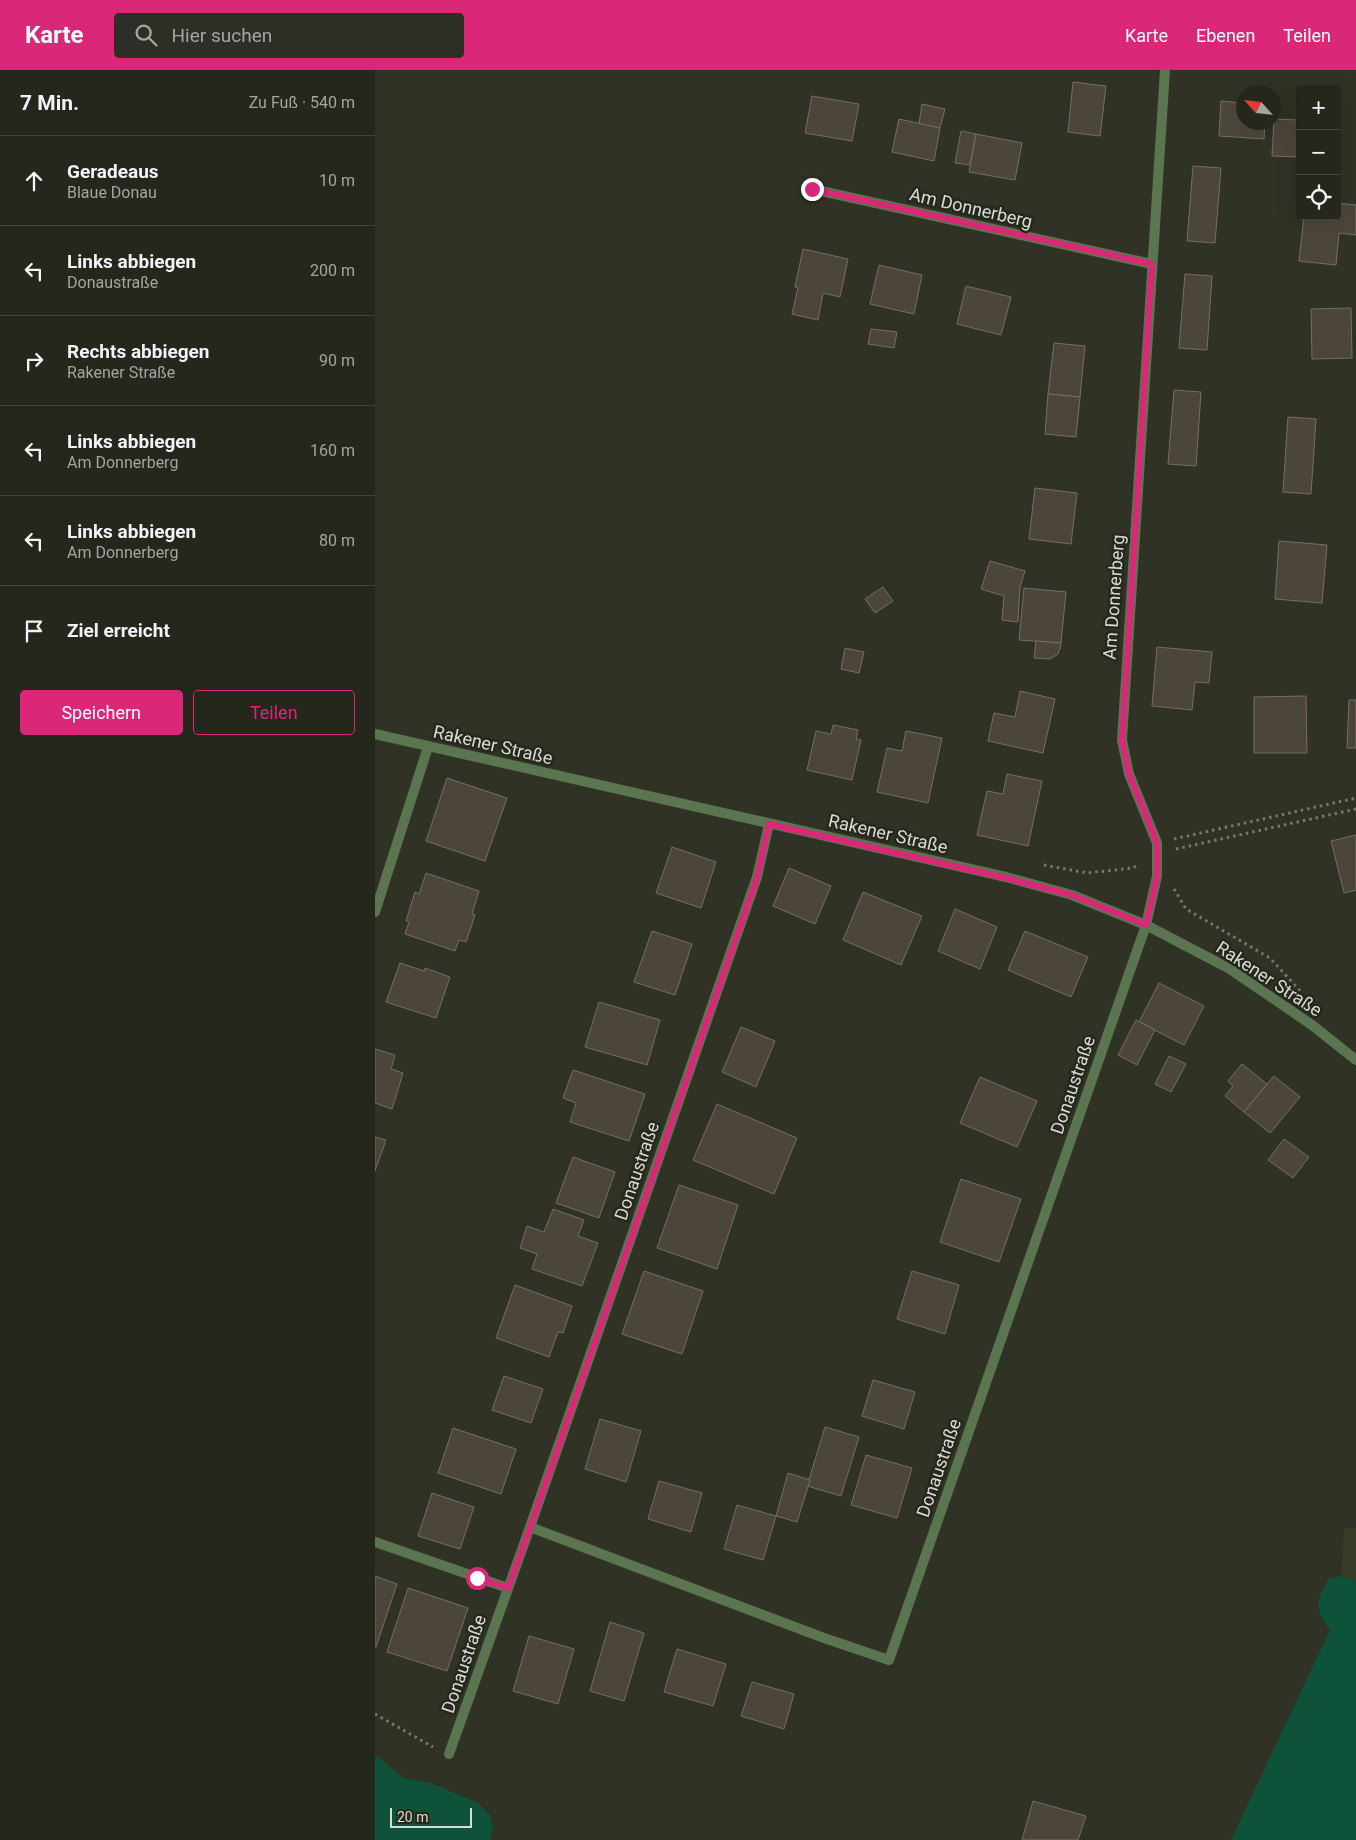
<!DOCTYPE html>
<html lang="de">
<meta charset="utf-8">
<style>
body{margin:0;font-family:Roboto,sans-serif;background:#2d2e25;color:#f1f3f6}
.controls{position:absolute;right:15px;top:15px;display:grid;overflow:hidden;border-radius:5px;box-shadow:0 5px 20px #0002}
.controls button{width:45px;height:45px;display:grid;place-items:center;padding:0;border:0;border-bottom:1px solid #42433b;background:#25261c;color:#f1f3f6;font:25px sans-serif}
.compass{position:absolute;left:861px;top:15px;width:45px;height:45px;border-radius:50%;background:#25261c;box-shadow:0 5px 20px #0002;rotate:297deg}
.scale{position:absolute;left:15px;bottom:12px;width:82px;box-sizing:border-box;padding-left:5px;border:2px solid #dadbd4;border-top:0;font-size:14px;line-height:18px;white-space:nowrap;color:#dadbd4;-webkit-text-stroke:4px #27281d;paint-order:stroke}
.stop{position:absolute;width:15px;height:15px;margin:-11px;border:4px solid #db2777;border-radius:50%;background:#fff}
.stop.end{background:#db2777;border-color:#fff;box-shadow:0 1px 5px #0008}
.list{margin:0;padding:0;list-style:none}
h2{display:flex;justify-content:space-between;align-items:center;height:65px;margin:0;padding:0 20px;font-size:21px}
h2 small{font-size:16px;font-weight:400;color:#a3a5a3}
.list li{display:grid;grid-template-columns:32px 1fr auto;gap:15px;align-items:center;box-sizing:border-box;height:90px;padding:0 20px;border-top:1px solid #42433b}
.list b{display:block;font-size:19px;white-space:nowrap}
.list p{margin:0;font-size:16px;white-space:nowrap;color:#a3a5a3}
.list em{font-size:16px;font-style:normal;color:#a3a5a3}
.actions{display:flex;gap:10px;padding:15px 20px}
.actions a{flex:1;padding:11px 0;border:1px solid #db2777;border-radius:5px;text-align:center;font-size:18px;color:#db2777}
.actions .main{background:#db2777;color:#fff}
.icon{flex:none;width:28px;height:28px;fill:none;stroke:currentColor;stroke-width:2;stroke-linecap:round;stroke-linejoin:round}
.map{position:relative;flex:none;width:981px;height:1770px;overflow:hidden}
header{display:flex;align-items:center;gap:30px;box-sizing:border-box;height:70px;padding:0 25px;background:#db2777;color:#fff}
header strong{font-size:24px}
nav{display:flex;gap:28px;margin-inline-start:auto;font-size:18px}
.search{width:350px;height:45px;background:#2d2e25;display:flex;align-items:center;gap:12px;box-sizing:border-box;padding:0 18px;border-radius:5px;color:#a3a5a3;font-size:19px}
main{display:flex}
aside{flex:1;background:#25261c}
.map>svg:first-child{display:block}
.built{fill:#3a3c2a}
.water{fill:#0d5239}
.building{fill:#4c463a;stroke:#756f62}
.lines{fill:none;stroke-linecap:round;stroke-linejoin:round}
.path{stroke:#77786e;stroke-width:3;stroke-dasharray:2.5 4;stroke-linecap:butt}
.street{stroke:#5b7551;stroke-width:10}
.route{stroke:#db2777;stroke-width:6}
.labels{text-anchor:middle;stroke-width:5;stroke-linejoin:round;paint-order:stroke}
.street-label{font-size:18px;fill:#dadbd4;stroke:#27281d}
</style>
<header>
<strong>Karte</strong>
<div class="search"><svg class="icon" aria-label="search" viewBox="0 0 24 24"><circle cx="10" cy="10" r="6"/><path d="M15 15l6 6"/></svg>Hier suchen</div>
<nav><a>Karte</a><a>Ebenen</a><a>Teilen</a></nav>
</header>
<main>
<aside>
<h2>7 Min.<small>Zu Fuß · 540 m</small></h2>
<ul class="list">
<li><svg class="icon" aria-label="ahead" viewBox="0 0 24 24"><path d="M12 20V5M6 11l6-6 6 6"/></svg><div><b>Geradeaus</b><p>Blaue Donau</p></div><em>10 m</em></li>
<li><svg class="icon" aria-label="left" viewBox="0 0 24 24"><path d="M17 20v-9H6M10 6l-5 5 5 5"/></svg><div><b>Links abbiegen</b><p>Donaustraße</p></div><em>200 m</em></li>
<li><svg class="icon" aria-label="right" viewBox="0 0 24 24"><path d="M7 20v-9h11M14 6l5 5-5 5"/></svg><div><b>Rechts abbiegen</b><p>Rakener Straße</p></div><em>90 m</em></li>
<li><svg class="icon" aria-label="left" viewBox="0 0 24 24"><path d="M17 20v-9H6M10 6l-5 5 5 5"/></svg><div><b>Links abbiegen</b><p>Am Donnerberg</p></div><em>160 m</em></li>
<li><svg class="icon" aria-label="left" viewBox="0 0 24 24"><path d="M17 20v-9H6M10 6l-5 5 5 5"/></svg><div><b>Links abbiegen</b><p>Am Donnerberg</p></div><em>80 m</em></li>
<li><svg class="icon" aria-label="arrive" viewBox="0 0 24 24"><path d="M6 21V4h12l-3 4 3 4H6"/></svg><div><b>Ziel erreicht</b></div></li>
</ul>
<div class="actions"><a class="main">Speichern</a><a>Teilen</a></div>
</aside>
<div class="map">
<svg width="981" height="1770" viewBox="0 0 981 1770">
<rect width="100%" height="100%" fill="#313226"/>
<path class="built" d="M969,1458H981V1511L967,1506Z"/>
<g class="water">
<path d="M967,1506L981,1511V1770H856L955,1560C940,1540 940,1530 954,1509Z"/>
<path d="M0,1685L29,1708L56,1713L103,1733L116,1746L118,1759L115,1770H0Z"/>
</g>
<g class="building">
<path d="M698,12L731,16L725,66L693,62Z"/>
<path d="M437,26L484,34L477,71L430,63Z"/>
<path d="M846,31L868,33V52H890L889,69L844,66Z"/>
<path d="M547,34L570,39L565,58L544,54Z"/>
<path d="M524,49L565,58L559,91L517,82Z"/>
<path d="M899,49L925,50V87L897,86Z"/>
<path d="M586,61L601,64L595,95L580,93Z"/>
<path d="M601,64L647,73L640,110L594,102Z"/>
<path d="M818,96L846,98L840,173L812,171Z"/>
<path d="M962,133L981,135V165L964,163L961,195L924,191L929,146H962Z"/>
<path d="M428,179L473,189L465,227L448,223L443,250L417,244L423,218L420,217Z"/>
<path d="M504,195L547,205L539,244L495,234Z"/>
<path d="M810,204L837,206L832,280L804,278Z"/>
<path d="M591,216L636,227L626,265L582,254Z"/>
<path d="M976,238L977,288L937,289L936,239Z"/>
<path d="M496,259L522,262L519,278L493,274Z"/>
<path d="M679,273L710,276L705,327L673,324Z"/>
<path d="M799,320L826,322L821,396L793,394Z"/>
<path d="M673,324L705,327L701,367L670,364Z"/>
<path d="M913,347L941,349L936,424L908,422Z"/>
<path d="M660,418L702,423L696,474L654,469Z"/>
<path d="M904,471L952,475L947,533L900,529Z"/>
<path d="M615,491L650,501L645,517L643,552L627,550L629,526L606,519Z"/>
<path d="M508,517L518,531L500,543L490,529Z"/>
<path d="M649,518L691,522L686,573L644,570Z"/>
<path d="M661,571L686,573L685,579L683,584L675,589L659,588Z"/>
<path d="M782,577L837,582L834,613L820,612L817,640L777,636Z"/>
<path d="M470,578L489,582L484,603L466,599Z"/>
<path d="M645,621L680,629L668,683L613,671L619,643L640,647Z"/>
<path d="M931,626L932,683H879V627Z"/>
<path d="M974,630H981V678H972Z"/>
<path d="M458,655L483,660L481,669L486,670L477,710L432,700L441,661L456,664Z"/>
<path d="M531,661L567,668L553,733L502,722L512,678L527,681Z"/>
<path d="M632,704L667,711L653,776L602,765L612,721L628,724Z"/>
<path d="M72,708L132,728L110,791L51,771Z"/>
<path d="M981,765V820L969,823L956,771Z"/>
<path d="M297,777L341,792L326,838L281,823Z"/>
<path d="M414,798L456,816L440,854L398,836Z"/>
<path d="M51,803L104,821L97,844L100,845L91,872L84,870L80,881L30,864L34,852L31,851L40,822L44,824Z"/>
<path d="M488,822L547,846L526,895L468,870Z"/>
<path d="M580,839L622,857L605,899L563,881Z"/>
<path d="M277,861L317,874L300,925L259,912Z"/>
<path d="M650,861L713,887L696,927L633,900Z"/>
<path d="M25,893L49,901L50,898L75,907L61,948L11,932Z"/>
<path d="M784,913L829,936L809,975L764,952Z"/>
<path d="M224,932L285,950L272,995L210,977Z"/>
<path d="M761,950L780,960L762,995L743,985Z"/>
<path d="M366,957L400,971L381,1017L347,1002Z"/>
<path d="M0,979L20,985L16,999L28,1003L17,1039L0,1033Z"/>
<path d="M794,986L811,994L796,1022L780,1014Z"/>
<path d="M867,994L892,1014L869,1042L850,1026L858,1016L853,1011Z"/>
<path d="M198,1000L270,1024L254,1071L195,1052L201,1033L188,1028Z"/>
<path d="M899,1006L925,1027L895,1063L869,1042Z"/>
<path d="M605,1007L662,1031L642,1077L585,1053Z"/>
<path d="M342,1034L422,1068L399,1124L318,1090Z"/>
<path d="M0,1067L11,1070L0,1101Z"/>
<path d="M909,1069L934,1087L918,1108L893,1090Z"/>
<path d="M198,1087L240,1102L224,1148L181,1133Z"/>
<path d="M586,1109L646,1129L624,1192L565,1172Z"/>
<path d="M304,1115L363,1135L342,1199L282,1178Z"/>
<path d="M178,1139L209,1150L203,1166L223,1173L207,1216L157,1199L162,1184L145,1178L152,1156L169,1162Z"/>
<path d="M269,1201L328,1221L307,1284L247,1264Z"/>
<path d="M537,1201L584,1215L570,1264L522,1249Z"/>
<path d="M140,1215L197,1236L188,1263L183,1262L174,1287L121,1268Z"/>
<path d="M129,1306L168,1319L156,1353L117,1340Z"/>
<path d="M498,1310L540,1322L529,1359L487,1346Z"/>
<path d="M225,1349L266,1361L251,1412L210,1399Z"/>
<path d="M450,1357L484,1367L466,1426L432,1416Z"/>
<path d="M78,1358L141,1379L126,1424L63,1403Z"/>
<path d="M491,1385L537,1398L522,1448L476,1435Z"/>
<path d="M413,1403L435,1410L422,1452L401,1446Z"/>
<path d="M284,1411L327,1423L316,1462L273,1449Z"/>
<path d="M57,1423L99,1437L85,1479L43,1466Z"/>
<path d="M362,1435L401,1446L388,1490L349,1479Z"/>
<path d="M0,1506L22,1514L1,1577H0Z"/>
<path d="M33,1518L93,1538L72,1601L12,1582Z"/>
<path d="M235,1552L269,1563L249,1631L215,1621Z"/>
<path d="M154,1566L199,1579L183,1634L138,1621Z"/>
<path d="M302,1579L351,1594L338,1636L289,1622Z"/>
<path d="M377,1612L419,1624L409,1659L366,1646Z"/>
<path d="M658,1731L711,1746L703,1770H647Z"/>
</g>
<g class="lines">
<g class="path">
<path d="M799,769L981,728"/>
<path d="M801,779L981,739"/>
<path d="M669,795L712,803L758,798L763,795"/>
<path d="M799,819L811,839L895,888L927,923"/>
<path d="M0,1644L58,1677"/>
</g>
<g class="street">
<path d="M437,119L777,194"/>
<path d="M0,664L631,807L697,825L771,855L855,899L937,955L981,990"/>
<path d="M0,842L53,677"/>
<path d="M155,1457L449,1568L514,1590L771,855L782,806V773L754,704L747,670L790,0"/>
<path d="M0,1472L133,1518"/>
<path d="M74,1684L155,1457L382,807L394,754"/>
</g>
</g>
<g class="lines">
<path class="route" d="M102,1508L133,1518L155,1458L382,808L394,754L631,808L697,825L771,855L782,806V773L754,704L747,670L777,194L437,119"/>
</g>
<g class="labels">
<g class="street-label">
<text transform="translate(596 138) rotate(13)" y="6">Am Donnerberg</text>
<text transform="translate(739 527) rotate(-86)" y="6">Am Donnerberg</text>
<text transform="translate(118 675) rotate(13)" y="6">Rakener Straße</text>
<text transform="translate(513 764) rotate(13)" y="6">Rakener Straße</text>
<text transform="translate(894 909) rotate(33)" y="6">Rakener Straße</text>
<text transform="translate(698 1015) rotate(-71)" y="6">Donaustraße</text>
<text transform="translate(262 1101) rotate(-71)" y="6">Donaustraße</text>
<text transform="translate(564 1398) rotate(-71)" y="6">Donaustraße</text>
<text transform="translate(89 1594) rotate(-71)" y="6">Donaustraße</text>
</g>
</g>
</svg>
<div class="controls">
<button>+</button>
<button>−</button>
<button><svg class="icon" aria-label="locate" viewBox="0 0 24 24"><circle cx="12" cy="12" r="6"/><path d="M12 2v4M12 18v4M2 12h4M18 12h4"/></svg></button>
</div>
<svg class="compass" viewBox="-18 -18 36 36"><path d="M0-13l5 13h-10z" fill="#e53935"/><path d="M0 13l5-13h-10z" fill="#a3a5a3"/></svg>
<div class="scale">20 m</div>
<div class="stop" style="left:102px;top:1508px"></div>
<div class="stop end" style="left:437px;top:119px"></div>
</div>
</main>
